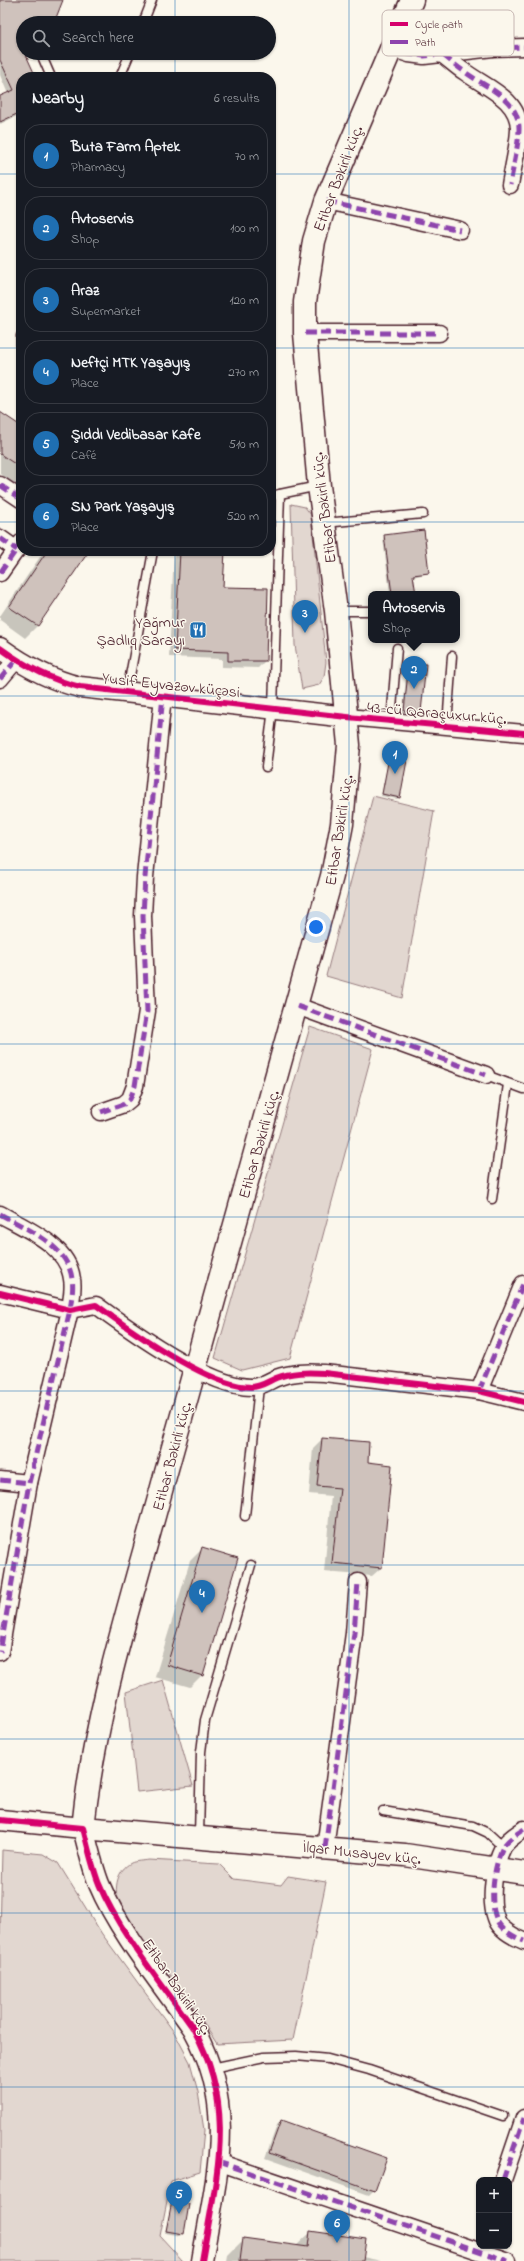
<!DOCTYPE html>
<meta charset="utf-8">
<style>
body{margin:0;font-family:"Indie Flower",sans-serif;background:#20242c;color:#f1f3f6}
.controls{position:absolute;right:12px;bottom:12px;display:grid;overflow:hidden;border-radius:8px;box-shadow:0 1px 3px #0004}
.controls button{width:36px;height:36px;display:grid;place-items:center;padding:0;border:0;border-bottom:1px solid #363941;background:#171b24;color:#f1f3f6;font:20px sans-serif}
.you{position:absolute;left:316px;top:927px;width:14px;height:14px;margin:-10px;border:3px solid #fff;border-radius:50%;background:#1a73e8;box-shadow:0 0 0 6px #1a73e833}
.badge{display:grid;place-items:center;width:26px;height:26px;border-radius:50%;background:#1f6fb2;color:#fff;font-size:13px;font-weight:700}
.pin{position:absolute;translate:-50% -33px;filter:drop-shadow(0 1px 2px #0008)}
.pin::after{content:'';position:absolute;top:21px;width:14px;height:12px;background:inherit;clip-path:polygon(0 0,100% 0,50% 100%)}
.popup{position:absolute;left:368px;top:591px;width:92px;height:52px;box-sizing:border-box;display:grid;place-content:center;border-radius:8px;background:#171b24;filter:drop-shadow(0 1px 3px #0005);font-size:13px;white-space:nowrap;color:#9ea1a6}
.popup b{font-size:15px;color:#f1f3f6}
.popup::after{content:'';position:absolute;left:50%;top:100%;margin-left:-8px;border:8px solid transparent;border-top-color:#171b24}
.list{margin:0;padding:0;list-style:none}
h2{display:flex;justify-content:space-between;align-items:center;height:52px;margin:0;padding:0 16px;font-size:17px}
h2 small{font-size:13px;font-weight:400;color:#9ea1a6}
.list li{display:grid;grid-template-columns:26px 1fr auto;gap:12px;align-items:center;box-sizing:border-box;height:64px;margin:0 8px 8px;padding:0 8px;border:1px solid #363941;border-radius:16px}
.list b{display:block;font-size:15px;white-space:nowrap}
.list p{margin:0;font-size:13px;white-space:nowrap;color:#9ea1a6}
.list em{font-size:13px;font-style:normal;color:#9ea1a6}
.icon{flex:none;width:22px;height:22px;fill:none;stroke:currentColor;stroke-width:2;stroke-linecap:round;stroke-linejoin:round}
.map{position:relative;flex:none;width:524px;height:2261px;overflow:hidden}
.search{position:absolute;background:#171b24;box-shadow:0 1px 3px #0004;left:16px;top:16px;width:260px;height:44px;display:flex;align-items:center;gap:10px;box-sizing:border-box;padding:0 14px;border-radius:22px;color:#9ea1a6;font-size:15px}
.panel{position:absolute;background:#171b24;box-shadow:0 1px 3px #0004;left:16px;top:72px;width:260px;height:484px;border-radius:16px}
.map>svg:first-child{display:block}
.green{fill:#e2d7d0;stroke:#967b7e}
.shadow{fill:#0003}
.building{fill:#cfc2bc;stroke:#4a1f2b}
.lines{fill:none;stroke-linecap:round;stroke-linejoin:round}
.service-casing{stroke:#4a1f2b;stroke-width:11}
.minor-casing{stroke:#4a1f2b;stroke-width:19}
.tertiary-casing{stroke:#4a1f2b;stroke-width:23}
.secondary-casing{stroke:#4a1f2b;stroke-width:25}
.service{stroke:#fbf7ec;stroke-width:8}
.minor{stroke:#fbf7ec;stroke-width:16}
.tertiary{stroke:#fbf7ec;stroke-width:20}
.secondary{stroke:#fbf7ec;stroke-width:22}
.quiet{stroke:#8e44ad;stroke-width:5;stroke-dasharray:10 5;stroke-linecap:butt}
.cycleway-casing{stroke:#fbf7ec;stroke-width:8}
.cycleway{stroke:#d6006c;stroke-width:6}
.grid{fill:none;stroke:#1f6fb2;stroke-width:1;stroke-opacity:0.55}
.labels{text-anchor:middle;stroke-width:3;stroke-linejoin:round;paint-order:stroke}
.street-label{font-size:16px;fill:#4a1f2b;stroke:#fbf7ec}
.poi-label{font-size:16px;fill:#4a1f2b;stroke:#fbf7ec;text-anchor:end}
.key{fill:#fbf7ec;stroke:#c6b6b2;stroke-width:1}
.key-label{font-size:11px;fill:#4a1f2b}
</style>
<div class="map">
<svg width="524" height="2261" viewBox="0 0 524 2261">
<rect width="100%" height="100%" fill="#fbf7ec"/>
<filter id="ink" filterUnits="userSpaceOnUse"><feTurbulence type="fractalNoise" baseFrequency=".025" numOctaves="2"/><feDisplacementMap in="SourceGraphic" scale="8" xChannelSelector="R" yChannelSelector="G"/><feConvolveMatrix kernelMatrix="1 2 1 2 8 2 1 2 1" color-interpolation-filters="sRGB"/></filter>
<g filter="url(#ink)">
<g class="green">
<path d="M291,504L305,507L311,515L326,662L324,677L319,685L302,689L295,645Z"/>
<path d="M373,796L434,811L402,998L326,976Z"/>
<path d="M310,1027L373,1049L290,1358L242,1370L215,1358Z"/>
<path d="M163,1680L193,1786L137,1792L126,1692Z"/>
<path d="M2,1850L43,1854L58,1863L102,1934L174,2032L190,2062L198,2092L204,2130L200,2172L171,2181L160,2236L183,2261H0V1938Z"/>
<path d="M149,1860L219,1864L234,1879L281,1885L288,1876L326,1882L293,2040L217,2044C198,2013 178,1985 156,1956C143,1940 124,1921 118,1901C114,1888 117,1870 131,1863C135,1861 143,1861 149,1860Z"/>
</g>
<g class="shadow">
<path d="M0,0H62L53,23H23V53L35,77H21V114L0,124V98L8,94L0,75Z"/>
<path d="M0,413L21,427V488L0,474Z"/>
<path d="M423,531L428,573L413,577L415,594H390L383,538L385,536Z"/>
<path d="M44,551H88L37,626L25,638L0,620V616Z"/>
<path d="M174,551H224L222,588L265,661L258,668L222,667V659L169,657Z"/>
<path d="M409,663L420,712L418,714L403,712L407,665Z"/>
<path d="M390,753L399,797L397,799L381,796Z"/>
<path d="M322,1439L366,1463L381,1568L372,1576L324,1572L331,1496L309,1494L313,1448Z"/>
<path d="M202,1549V1675L190,1687L155,1677L190,1561Z"/>
<path d="M281,2121L374,2190L369,2195L265,2158L277,2125Z"/>
<path d="M172,2202L183,2233L181,2236L165,2233Z"/>
<path d="M311,2232L363,2257L381,2261H227L228,2255L244,2239L296,2246Z"/>
</g>
<g class="building">
<path d="M0,0H63L54,23H23V53H25L36,77H21V112L0,122V96L14,90L0,60Z"/>
<path d="M0,412L21,426V468L0,454Z"/>
<path d="M424,530L429,573L413,575L416,594H392L384,535Z"/>
<path d="M47,551H89L38,626L9,607Z"/>
<path d="M180,551H225L223,587L268,588L266,661H228V652L175,650Z"/>
<path d="M409,662L426,664L421,712L404,711Z"/>
<path d="M390,752L408,755L400,798L382,794Z"/>
<path d="M322,1438L369,1442L368,1462L392,1465L382,1568L332,1563L340,1488L317,1486Z"/>
<path d="M202,1547L238,1558L203,1676L167,1665Z"/>
<path d="M281,2120L387,2158L375,2191L269,2153Z"/>
<path d="M172,2201L189,2204L184,2234L166,2231Z"/>
<path d="M310,2231L366,2239L363,2261H240L243,2238L308,2247Z"/>
</g>
<g class="lines">
<g class="service-casing">
<g id="service">
<path d="M143,23L152,0"/>
<path d="M41,54L51,77"/>
<path d="M120,77L130,53"/>
<path d="M21,336V351"/>
<path d="M271,496L280,494"/>
<path d="M324,523L423,514"/>
<path d="M337,611H371"/>
<path d="M127,692L153,551"/>
<path d="M391,721L397,648"/>
<path d="M447,726L452,656"/>
<path d="M266,767L273,708L280,494L318,486"/>
<path d="M486,1075L524,1089"/>
<path d="M492,1199L508,1084"/>
<path d="M245,1516L259,1387"/>
<path d="M383,1811L473,1826L488,1833L503,1847"/>
<path d="M199,1836L201,1752L205,1720L251,1565"/>
<path d="M212,2068L264,2057L296,2056L328,2059L369,2070L503,2116"/>
</g>
</g>
<g class="minor-casing">
<g id="minor">
<path d="M390,48L409,54L424,56L493,48L524,47"/>
<path d="M443,55C451,61 457,67 465,72C485,87 520,99 519,130C518,148 513,167 510,185"/>
<path d="M326,201L460,230"/>
<path d="M305,333H439"/>
<path d="M0,485L21,499"/>
<path d="M0,538L17,550"/>
<path d="M0,573L21,543"/>
<path d="M0,679L16,660"/>
<path d="M347,717L524,733"/>
<path d="M297,1006L486,1075"/>
<path d="M101,1112L124,1104L130,1099L135,1086L147,1011L143,916L145,877L163,696"/>
<path d="M0,1214C26,1229 68,1245 72,1279C74,1289 71,1300 70,1310L29,1483L0,1652"/>
<path d="M0,1293L70,1310L96,1305C130,1330 209,1387 251,1387C261,1387 267,1382 276,1378C292,1372 307,1372 324,1373L479,1391L524,1402"/>
<path d="M479,1391L523,1284"/>
<path d="M0,1480L29,1483"/>
<path d="M524,1829C517,1834 508,1839 503,1847C494,1864 489,1900 496,1918C499,1929 514,1937 524,1941"/>
<path d="M325,1848L354,1633L358,1582"/>
<path d="M218,2162L508,2261"/>
<path d="M503,2180L524,2118"/>
</g>
</g>
<g class="tertiary-casing">
<g id="tertiary">
<path d="M0,648C25,666 50,680 80,687L347,717"/>
<path d="M0,1820L83,1828C88,1847 92,1866 99,1884C119,1932 163,1985 193,2028C238,2109 216,2176 202,2261"/>
</g>
</g>
<g class="secondary-casing">
<path id="secondary" d="M412,0L326,201L314,241L305,302V333L319,486L336,611L349,745L342,824L332,876C277,1076 220,1276 165,1476C134,1592 95,1708 83,1828L405,1855L524,1873"/>
</g>
<use href="#service" class="service"/>
<use href="#minor" class="minor"/>
<use href="#tertiary" class="tertiary"/>
<use href="#secondary" class="secondary"/>
<g class="quiet">
<path d="M390,48L409,54L424,56L493,48L524,47"/>
<path d="M443,55C451,61 457,67 465,72C485,87 520,99 519,130C518,148 513,167 510,185"/>
<path d="M326,201L460,230"/>
<path d="M305,333H439"/>
<path d="M0,485L21,499"/>
<path d="M0,538L17,550"/>
<path d="M0,573L21,543"/>
<path d="M0,679L16,660"/>
<path d="M297,1006L486,1075"/>
<path d="M101,1112L124,1104L130,1099L135,1086L147,1011L143,916L145,877L163,696"/>
<path d="M0,1214C26,1229 68,1245 72,1279C74,1289 71,1300 70,1310L29,1483L0,1652"/>
<path d="M479,1391L523,1284"/>
<path d="M0,1480L29,1483"/>
<path d="M524,1829C517,1834 508,1839 503,1847C494,1864 489,1900 496,1918C499,1929 514,1937 524,1941"/>
<path d="M325,1848L354,1633L358,1582"/>
<path d="M218,2162L508,2261"/>
<path d="M503,2180L524,2118"/>
</g>
<g class="cycleway-casing">
<g id="cycleway">
<path d="M0,648C25,666 50,680 80,687L347,717L524,733"/>
<path d="M0,1293L70,1310L96,1305C130,1330 209,1387 251,1387C261,1387 267,1382 276,1378C292,1372 307,1372 324,1373L479,1391L524,1402"/>
<path d="M0,1820L83,1828C88,1847 92,1866 99,1884C119,1932 163,1985 193,2028C238,2109 216,2176 202,2261"/>
</g>
</g>
<use href="#cycleway" class="cycleway"/>
</g>
</g>
<path class="grid" d="M175,0V23M349,0V2261M175,53V77M0,174H21M271,174H524M0,348H21M271,348H524M0,522H21M271,522H524M175,551V2261M0,696H524M0,870H524M0,1044H524M0,1217H524M0,1391H524M0,1565H524M0,1739H524M0,1913H524M0,2087H524"/>
<defs>
<g id="restaurant-square" transform="scale(0.9)"><rect x="-9" y="-9" width="18" height="18" rx="4" fill="#1f6fb2" stroke="#fbf7ec"/><path d="M-5-6h1v4h1v-4h1v4h1v-4h1v5L-1.5 .5V6h-2V.5L-5-1ZM5-6V6H3V1.5H1.5Q1.5-4 5-6Z" fill="#fff"/></g>
</defs>
<g fill-rule="evenodd">
<use href="#restaurant-square" x="198" y="630"/>
</g>
<g class="labels">
<g class="street-label">
<text transform="translate(337 178) rotate(-69)" y="6">Etibar Bəkirli küç.</text>
<text transform="translate(323 508) rotate(-97)" y="6">Etibar Bəkirli küç.</text>
<text transform="translate(171 684) rotate(6)" y="6">Yusif Eyvazov küçəsi</text>
<text transform="translate(437 712) rotate(5)" y="6">43-cü Qaraçuxur küç.</text>
<text transform="translate(338 830) rotate(-81)" y="6">Etibar Bəkirli küç.</text>
<text transform="translate(258 1144) rotate(-74)" y="6">Etibar Bəkirli küç.</text>
<text transform="translate(171 1456) rotate(-75)" y="6">Etibar Bəkirli küç.</text>
<text transform="translate(362 1852) rotate(6)" y="6">İlqar Musayev küç.</text>
<text transform="translate(178 1986) rotate(56)" y="6">Etibar Bəkirli küç.</text>
</g>
<g class="poi-label">
<text x="185" y="627">Yağmur<tspan x="185" dy="18">Şadlıq Sarayı</tspan></text>
</g>
</g>
<rect x="382" y="10" width="132" height="46" rx="6" class="key"/>
<rect x="390" y="22" width="18" height="4" fill="#d6006c"/>
<rect x="390" y="40" width="18" height="4" fill="#8e44ad"/>
<g class="key-label">
<text x="415" y="28">Cycle path</text>
<text x="415" y="46">Path</text>
</g>
</svg>
<div class="controls">
<button>+</button>
<button>−</button>
</div>
<div class="you"></div>
<div class="pin badge" style="left:395px;top:774px">1</div>
<div class="pin badge" style="left:414px;top:689px">2</div>
<div class="popup"><b>Avtoservis</b>Shop</div>
<div class="pin badge" style="left:305px;top:633px">3</div>
<div class="pin badge" style="left:202px;top:1613px">4</div>
<div class="pin badge" style="left:179px;top:2214px">5</div>
<div class="pin badge" style="left:337px;top:2243px">6</div>
<div class="search"><svg class="icon" aria-label="search" viewBox="0 0 24 24"><circle cx="10" cy="10" r="6"/><path d="M15 15l6 6"/></svg>Search here</div>
<section class="panel">
<h2>Nearby<small>6 results</small></h2>
<ul class="list">
<li><span class="badge">1</span><div><b>Buta Farm Aptek</b><p>Pharmacy</p></div><em>70 m</em></li>
<li><span class="badge">2</span><div><b>Avtoservis</b><p>Shop</p></div><em>100 m</em></li>
<li><span class="badge">3</span><div><b>Araz</b><p>Supermarket</p></div><em>120 m</em></li>
<li><span class="badge">4</span><div><b>Neftçi MTK Yaşayış</b><p>Place</p></div><em>270 m</em></li>
<li><span class="badge">5</span><div><b>Şıddı Vedibasar Kafe</b><p>Café</p></div><em>510 m</em></li>
<li><span class="badge">6</span><div><b>SN Park Yaşayış</b><p>Place</p></div><em>520 m</em></li>
</ul>
</section>
</div>
